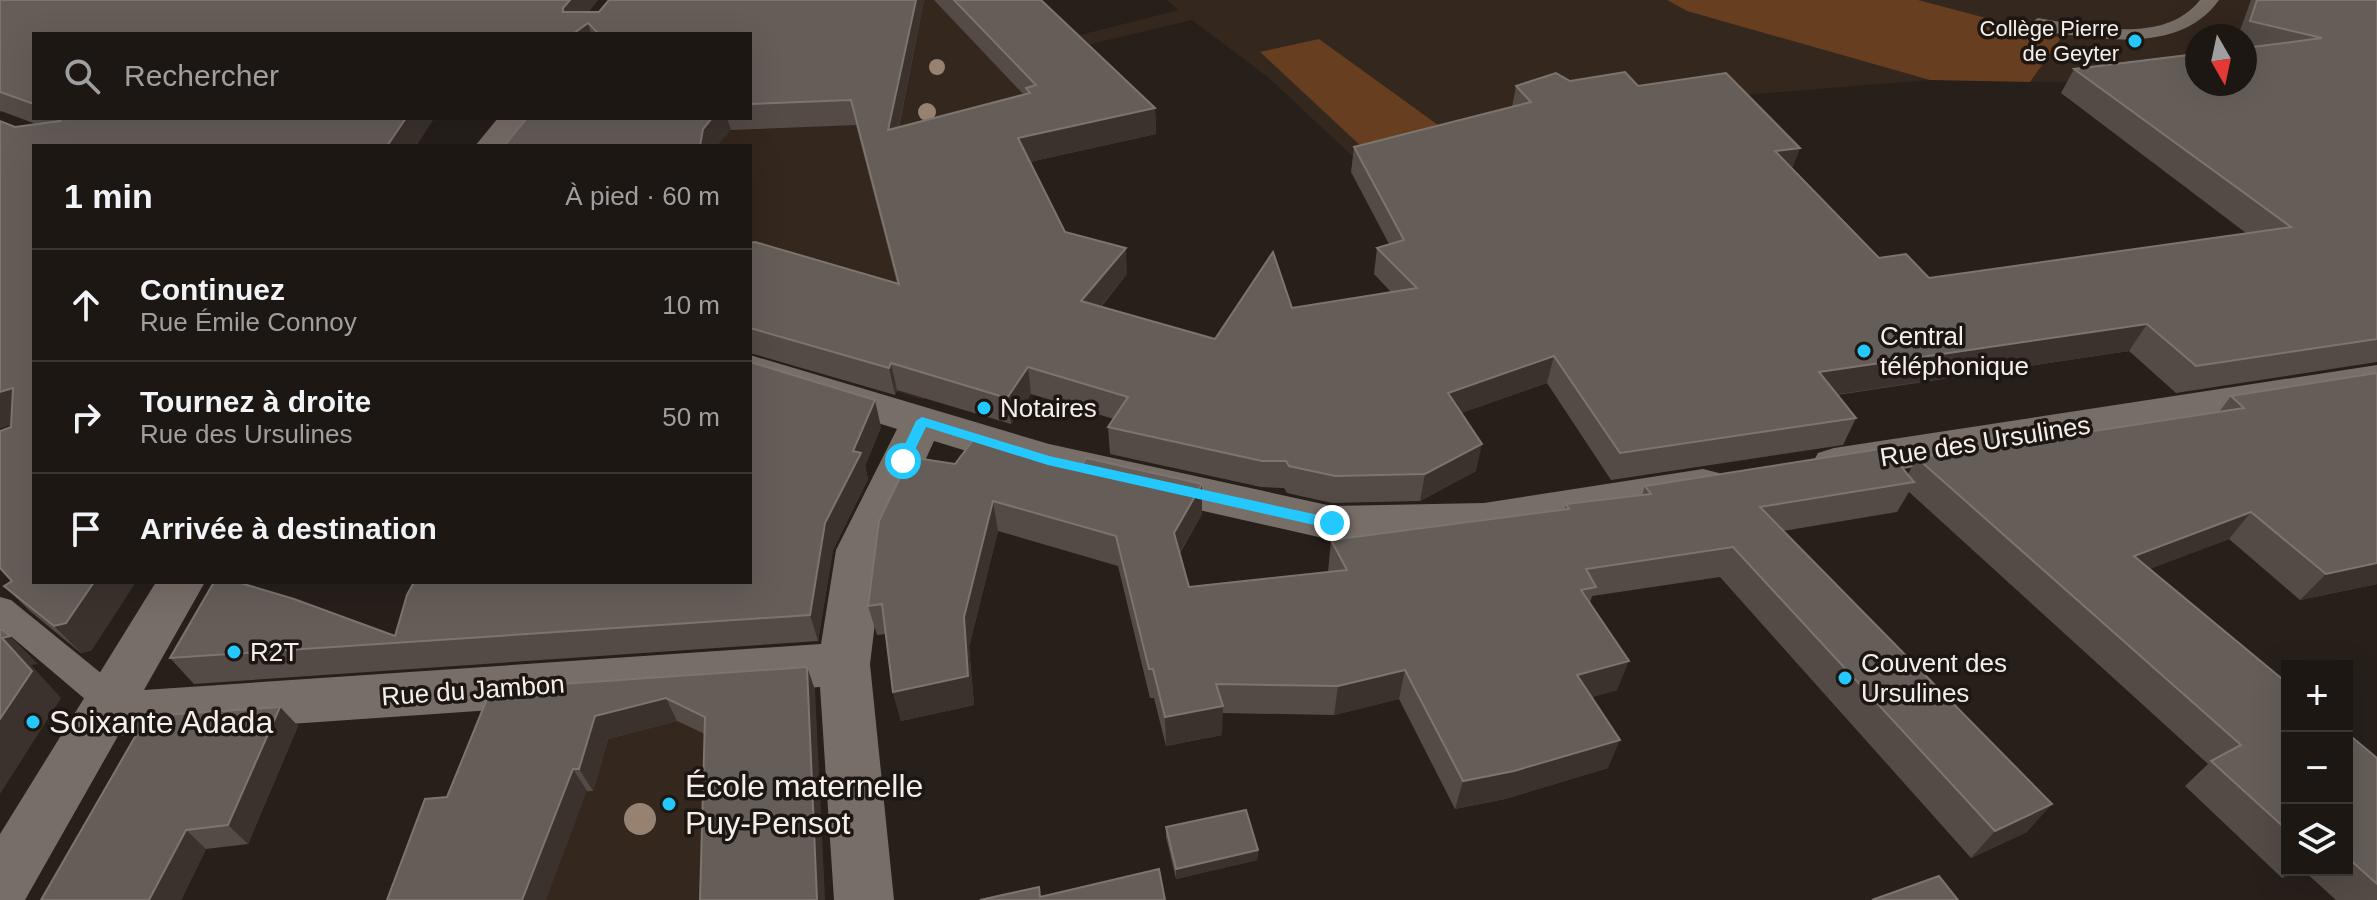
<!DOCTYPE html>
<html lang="fr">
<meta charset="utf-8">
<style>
body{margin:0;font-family:Helvetica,sans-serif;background:#25201d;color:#f1f3f6}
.controls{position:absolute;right:24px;bottom:24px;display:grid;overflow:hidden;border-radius:0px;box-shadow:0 8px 32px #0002}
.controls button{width:72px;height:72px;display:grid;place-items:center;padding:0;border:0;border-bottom:2px solid #3b3634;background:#1d1714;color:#f1f3f6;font:40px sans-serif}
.compass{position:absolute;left:2185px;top:24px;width:72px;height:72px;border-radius:50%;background:#1d1714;box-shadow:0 8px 32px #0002;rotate:171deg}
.stop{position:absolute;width:24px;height:24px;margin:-18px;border:6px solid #23c9fe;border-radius:50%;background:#fff}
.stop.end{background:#23c9fe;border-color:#fff;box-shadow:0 2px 8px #0008}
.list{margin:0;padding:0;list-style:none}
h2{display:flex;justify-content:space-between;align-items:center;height:104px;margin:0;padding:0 32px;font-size:34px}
h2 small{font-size:26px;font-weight:400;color:#a09fa0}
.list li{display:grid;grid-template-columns:52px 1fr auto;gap:24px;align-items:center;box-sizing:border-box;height:112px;padding:0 32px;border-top:2px solid #3b3634}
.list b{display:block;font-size:30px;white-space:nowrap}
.list p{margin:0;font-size:26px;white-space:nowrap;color:#a09fa0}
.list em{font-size:26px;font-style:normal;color:#a09fa0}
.icon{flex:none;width:44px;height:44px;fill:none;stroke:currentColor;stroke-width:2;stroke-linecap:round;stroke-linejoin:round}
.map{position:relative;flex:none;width:2377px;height:900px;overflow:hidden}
.search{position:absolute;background:#1d1714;box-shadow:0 8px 32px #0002;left:32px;top:32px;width:720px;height:88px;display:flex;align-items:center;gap:20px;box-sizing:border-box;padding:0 28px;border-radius:0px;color:#a09fa0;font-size:30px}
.panel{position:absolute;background:#1d1714;box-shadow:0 8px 32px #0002;left:32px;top:144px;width:720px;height:440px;border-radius:0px}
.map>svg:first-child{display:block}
.built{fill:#34271e}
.green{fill:#673e20}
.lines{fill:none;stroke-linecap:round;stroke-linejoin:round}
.service{fill:#786e68;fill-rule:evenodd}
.minor{fill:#786e68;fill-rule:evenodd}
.tree{fill:#978171}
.wall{fill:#544b46}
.shaded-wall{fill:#3b322d}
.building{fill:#655d58;stroke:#7c746f;stroke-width:2}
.route{fill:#23c9fe}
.poi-dot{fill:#23c9fe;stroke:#1e1611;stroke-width:3}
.labels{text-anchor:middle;stroke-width:7;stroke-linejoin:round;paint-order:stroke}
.far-poi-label{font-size:22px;fill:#f4efeb;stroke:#1e1611;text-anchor:end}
.poi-label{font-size:26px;fill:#f4efeb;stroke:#1e1611;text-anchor:start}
.street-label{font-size:26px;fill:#f4efeb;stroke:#1e1611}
.near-poi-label{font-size:32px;fill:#f4efeb;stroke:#1e1611;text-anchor:start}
</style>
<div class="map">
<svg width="2377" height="900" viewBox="0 0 2377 900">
<rect width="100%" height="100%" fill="#271f1a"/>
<g class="built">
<path d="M820,0H1018L1060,40L1179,10L1166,0H2290L2245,84V36H2197V84L1930,80L1717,97L1364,167L1269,78L1192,20L1070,49L1155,134L1061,154L997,173L945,376L923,400L750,346V146H697L750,118Z"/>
<path d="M815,692L825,900H479L548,713Z"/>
</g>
<g class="green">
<path d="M1667,0H1918L2061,38L2030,82L1930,80L1687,11Z"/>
<path d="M1319,39L1438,125L1363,148L1260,52Z"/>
</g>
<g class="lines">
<g class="service">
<path d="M2200,0H2219C2186,47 2121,42 2070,35C2057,33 2037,33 2029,24L2038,18C2087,26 2164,46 2200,0Z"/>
<path d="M0,597L11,600L123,691L128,701L123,711L111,715L99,711L0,627Z"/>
</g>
<g class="minor">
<path d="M498,118H532L510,146H475Z"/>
<path d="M750,355L1049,444L1332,506L1484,503L1703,469L1719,473L1726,485L1719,497L1703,501L1484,537L1332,540L1048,476L934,441L884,550L870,664L894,900H834L820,687L118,736L25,900H0V834L156,582H205L144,690L821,644L836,550L897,429L750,383Z"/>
<path d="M2377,365V393L1834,480L1818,475L1812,464L1818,453L1834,448Z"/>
</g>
</g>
<g class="tree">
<circle cx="937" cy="67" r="8"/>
<circle cx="927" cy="112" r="9"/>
<circle cx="640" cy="819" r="16"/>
</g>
<g class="wall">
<path d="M0,0H598L588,12H599L609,0H924L899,127L1024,95L934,0H1041L1155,108L1156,134L1029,162L1065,232L1127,274L1101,307L1215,339L1292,308L1391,292L1374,274L1377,248L1389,244L1351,172L1354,147L1512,107L1516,86L1570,81L1638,86L1800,148L1792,168L1879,258L1929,278L2246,233L2061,93L2074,69L2245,47V36H2238L2251,0H2377V362L2176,393L2129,351L1837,395L1856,418L1843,445L1611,480L1547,383L1461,413L1476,471L1420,501L1332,503L1287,493L1284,488L1261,487L1110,454L1108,427L1114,419L1031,394L1011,424L897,390L895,395L750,353V243L897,283L856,125L731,130L527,118H750V34H34V118H434L416,146H34L92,650L81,653L31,612L4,586L12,581V424L0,428L15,127L36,124L1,111L0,112Z"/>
<path d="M2377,373V584L2300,600L2229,539L2149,569L2287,683V870H2298L2282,878L2185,786L2208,764L1909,492L1897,512L1783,531L2027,832L1971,858L1720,577L1592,596L1590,603L1617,690L1592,697L1608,768L1505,799L1455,809L1399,699L1334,715L1222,713V735L1166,746L1154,698H1150L1118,566L998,531L969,647L974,705L901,721L893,692L886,634L877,635L868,606L955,464L1079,469L1202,484V514L1180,553L1189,587L1328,572L1331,540L1565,509L1566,504L1642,495L1645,486L1908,474L1917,458L2219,412L2231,396Z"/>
<path d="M881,427L865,466L868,479L833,550L818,641L194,684L170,658L395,636L750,582Z"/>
<path d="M807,667L815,690L705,734L677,721L608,739L593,791L447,797L491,689Z"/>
<path d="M280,707L298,726L248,844L206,849L181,900H41Z"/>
<path d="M2347,733L2377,758V900H2336L2303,870H2347Z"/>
<path d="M1166,827L1258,850L1257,860L1176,879L1166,837Z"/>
</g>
<g class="shaded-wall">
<path d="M570,0H598L572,32L563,12V8Z"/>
<path d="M916,0H924L893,155L888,130Z"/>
<path d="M588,23L591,34H573Z"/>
<path d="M1155,108L1156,134L1020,164L1018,138Z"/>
<path d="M406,118H434L416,146H387Z"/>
<path d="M712,118H727L731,130L717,146H700L703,129Z"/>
<path d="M1800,148L1790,173L1775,151Z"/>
<path d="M1126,248L1127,274L1083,328L1081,301Z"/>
<path d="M2147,324L2129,351L1806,399L1819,372Z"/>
<path d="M1554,356L1547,383L1442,420L1448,393Z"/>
<path d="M891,363L897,390L895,395L889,368Z"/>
<path d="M1028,367L1031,394L1011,424L1007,398Z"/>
<path d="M13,388L34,415L0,428V392Z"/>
<path d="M875,400L881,427L865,466L868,479L833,550L818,641L810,615L825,523L853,451Z"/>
<path d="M1482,444L1476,471L1420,501L1425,474Z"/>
<path d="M1202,484V514L1174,562V533Z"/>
<path d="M993,501L998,531L969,647L974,705L901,721L893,692L964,617Z"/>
<path d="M2251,512L2229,539L2113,583L2134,556Z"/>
<path d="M2377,563V584L2300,600L2326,574Z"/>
<path d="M94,582H136L92,650L81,653L54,626Z"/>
<path d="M10,636L38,664L31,665L61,698L0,794V719L2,638Z"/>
<path d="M1629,661L1617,690L1567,704L1577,675Z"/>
<path d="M807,667L815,690L825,900H817Z"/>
<path d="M1405,670L1399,699L1334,715L1338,686Z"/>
<path d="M666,698L677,721L608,739L593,791L579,769L595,716Z"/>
<path d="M1223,706L1222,735L1166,746L1165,717Z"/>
<path d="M280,707L298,726L248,844L228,825Z"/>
<path d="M1620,740L1608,768L1505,799L1455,809L1463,781Z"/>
<path d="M573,769L587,791L546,900H522Z"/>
<path d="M2052,804L2027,832L1971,858L1995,831Z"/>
<path d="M186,830L206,849L181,900H149Z"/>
<path d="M1258,850L1257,860L1176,879V869Z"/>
<path d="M2292,870H2298L2282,878Z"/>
</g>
<g class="building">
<path d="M0,0H570L563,8V12H599L609,0H916L888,130L1030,93L1026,88L1036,85L954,0H1041L1155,108L1018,138L1065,232L1126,248L1081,301L1215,339L1273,252L1292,308L1417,288L1377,248L1404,240L1354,147L1531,102L1516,86L1556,73L1570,81L1625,72L1638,86L1726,73L1800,148L1775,151L1879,258L1906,254L1929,278L2291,227L2074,69L2197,54V84H2245V48L2322,38L2250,21L2257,0H2377V339L2196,366L2147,324L1819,372L1856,418L1620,453L1554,356L1448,393L1482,444L1425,474L1335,476L1289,466L1286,461H1262L1108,427L1128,397L1028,367L1007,398L891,363L889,368L750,328V243L755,242L899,284L851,100L750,104V34H597L598,33L588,23L573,34H34V104L0,92Z"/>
<path d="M57,118H406L387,146H34V582H94L66,623L54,626L4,586L12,581L0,568V431L11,427L13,388L0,392V121L15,127L60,121Z"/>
<path d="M527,118H712L703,129L700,146H504Z"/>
<path d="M750,362L875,400L853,451L861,453L825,523L810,615L170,658L214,582H237L294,599L395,636L407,595L414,582H750Z"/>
<path d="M2377,373V563L2326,574L2251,512L2134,556L2287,683V830L2211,761L2241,745L1917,458L2244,408L2231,396Z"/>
<path d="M974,439L1079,469L1086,458L1202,484L1174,533L1189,587L1347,570L1331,540L1569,509L1566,504L1651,494L1645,486L1886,448L1914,482L1760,507L2052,804L1995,831L1733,547L1586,569L1596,587L1581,590L1629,661L1577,675L1620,740L1514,771L1463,781L1405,670L1338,686L1216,684L1223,706L1165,717L1153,669H1149L1116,536L993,501L964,617L968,676L893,692L882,604L868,606L879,521L910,457L955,464Z"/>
<path d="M0,628L10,636L2,638L32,671L0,719Z"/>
<path d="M807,667L817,900H700L705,717L666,698L595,716L579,769H573L522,900H387L425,799L447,797L491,689Z"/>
<path d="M280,707L228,825L186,830L149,900H41L147,716Z"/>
<path d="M2347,733L2377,758V884L2347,857Z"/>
<path d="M1246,810L1258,850L1176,869L1166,827Z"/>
<path d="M1159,869L1165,900H980L1039,887L1040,897Z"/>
<path d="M1939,876L1958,900H1872Z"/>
</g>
<path class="route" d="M922,417L1049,456L1332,518L1339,523L1332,529L1048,465L926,427L908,464H899L897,461L916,421Z"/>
<g class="poi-dot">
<circle cx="2135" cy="41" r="8"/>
<circle cx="1864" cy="351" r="8"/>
<circle cx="984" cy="408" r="8"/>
<circle cx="234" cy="652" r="8"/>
<circle cx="1845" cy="678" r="8"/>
<circle cx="33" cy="722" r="8"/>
<circle cx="669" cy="804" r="8"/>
</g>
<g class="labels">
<g class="far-poi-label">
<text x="2119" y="36">Collège Pierre<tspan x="2119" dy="25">de Geyter</tspan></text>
</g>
<g class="poi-label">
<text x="1880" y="345">Central<tspan x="1880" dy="30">téléphonique</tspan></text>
<text x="1000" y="417">Notaires</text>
<text x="250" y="661">R2T</text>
<text x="1861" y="672">Couvent des<tspan x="1861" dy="30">Ursulines</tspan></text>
</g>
<g class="street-label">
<text transform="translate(1985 441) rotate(-9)" y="9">Rue des Ursulines</text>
<text transform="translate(473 690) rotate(-4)" y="9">Rue du Jambon</text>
</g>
<g class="near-poi-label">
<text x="49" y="733">Soixante Adada</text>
<text x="685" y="797">École maternelle<tspan x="685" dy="37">Puy-Pensot</tspan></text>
</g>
</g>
</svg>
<div class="controls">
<button>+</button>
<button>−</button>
<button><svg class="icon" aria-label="layers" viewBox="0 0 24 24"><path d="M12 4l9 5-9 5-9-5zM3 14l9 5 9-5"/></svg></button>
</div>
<svg class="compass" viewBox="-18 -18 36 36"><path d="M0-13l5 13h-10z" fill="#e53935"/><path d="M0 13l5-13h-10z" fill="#a09fa0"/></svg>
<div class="stop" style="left:903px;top:461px"></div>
<div class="stop end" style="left:1332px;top:523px"></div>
<div class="search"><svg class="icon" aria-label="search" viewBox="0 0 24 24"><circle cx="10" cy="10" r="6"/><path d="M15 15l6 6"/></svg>Rechercher</div>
<section class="panel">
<h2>1 min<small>À pied · 60 m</small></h2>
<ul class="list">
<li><svg class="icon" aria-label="ahead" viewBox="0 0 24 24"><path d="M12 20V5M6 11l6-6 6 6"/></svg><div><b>Continuez</b><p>Rue Émile Connoy</p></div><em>10 m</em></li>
<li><svg class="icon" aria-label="right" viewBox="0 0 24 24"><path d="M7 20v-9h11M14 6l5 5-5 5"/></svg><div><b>Tournez à droite</b><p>Rue des Ursulines</p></div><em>50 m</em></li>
<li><svg class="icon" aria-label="arrive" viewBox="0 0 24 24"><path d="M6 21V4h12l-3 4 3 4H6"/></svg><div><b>Arrivée à destination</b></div></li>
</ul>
</section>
</div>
